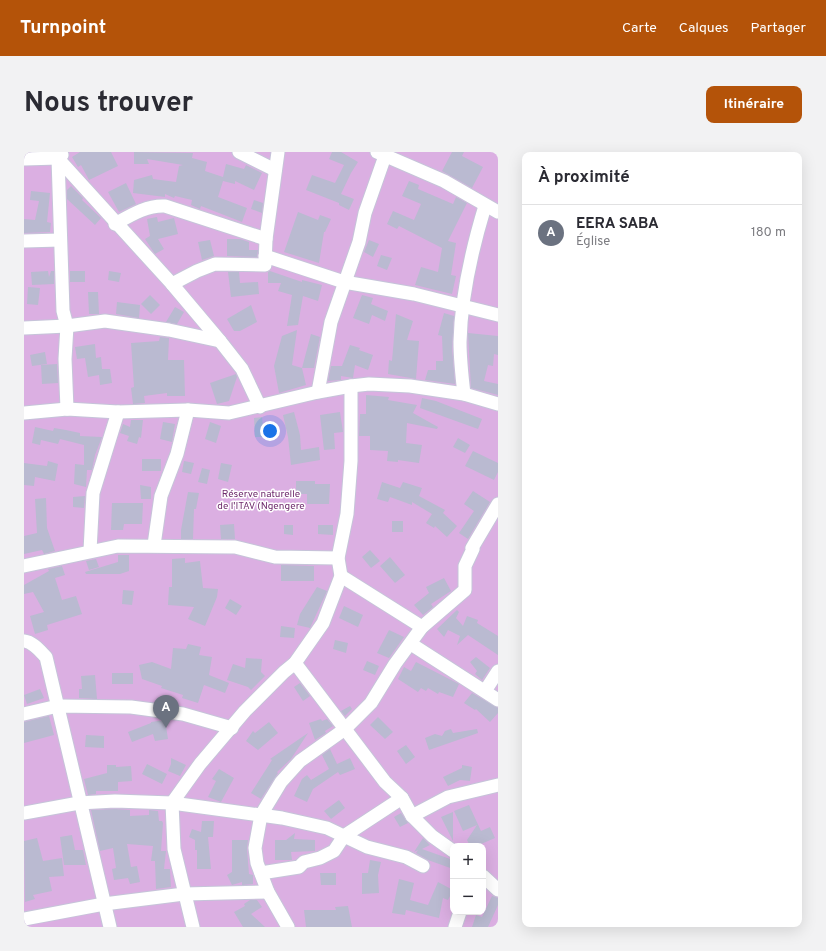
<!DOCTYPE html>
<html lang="fr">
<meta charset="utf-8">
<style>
body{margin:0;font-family:Overpass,sans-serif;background:#f2f2f3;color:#2b2b33}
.controls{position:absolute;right:12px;bottom:12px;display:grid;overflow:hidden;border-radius:8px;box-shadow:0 4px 16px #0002}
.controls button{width:36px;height:36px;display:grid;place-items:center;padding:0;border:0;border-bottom:1px solid #e1e1e2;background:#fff;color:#2b2b33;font:20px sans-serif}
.you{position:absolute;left:246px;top:279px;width:14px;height:14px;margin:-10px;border:3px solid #fff;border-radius:50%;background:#1a73e8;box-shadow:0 0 0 6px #1a73e833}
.badge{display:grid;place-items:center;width:26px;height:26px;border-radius:50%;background:#b45309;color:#fff;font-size:13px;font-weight:700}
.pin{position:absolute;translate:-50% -33px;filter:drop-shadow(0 1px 2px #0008)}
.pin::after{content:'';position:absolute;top:21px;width:14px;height:12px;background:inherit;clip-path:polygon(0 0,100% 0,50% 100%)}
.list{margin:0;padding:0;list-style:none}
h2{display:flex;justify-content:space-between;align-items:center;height:52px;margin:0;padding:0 16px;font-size:17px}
h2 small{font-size:13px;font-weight:400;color:#7c7c81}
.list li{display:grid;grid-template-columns:26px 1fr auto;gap:12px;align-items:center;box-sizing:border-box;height:56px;padding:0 16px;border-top:1px solid #e1e1e2}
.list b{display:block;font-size:15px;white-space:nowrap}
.list p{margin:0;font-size:13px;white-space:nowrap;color:#7c7c81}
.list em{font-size:13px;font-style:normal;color:#7c7c81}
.map{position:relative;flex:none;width:474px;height:775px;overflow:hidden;border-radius:8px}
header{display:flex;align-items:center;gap:24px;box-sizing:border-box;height:56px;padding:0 20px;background:#b45309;color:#fff}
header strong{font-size:19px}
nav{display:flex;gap:22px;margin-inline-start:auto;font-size:14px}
.intro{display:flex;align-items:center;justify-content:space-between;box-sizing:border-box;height:96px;padding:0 24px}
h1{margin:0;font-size:28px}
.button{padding:10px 18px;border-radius:8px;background:#b45309;color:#fff;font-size:14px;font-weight:700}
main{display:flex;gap:24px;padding:0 24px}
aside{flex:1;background:#fff;border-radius:8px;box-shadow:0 4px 16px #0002}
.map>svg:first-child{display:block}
.green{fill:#dbafe2;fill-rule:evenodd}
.building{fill:#babad1}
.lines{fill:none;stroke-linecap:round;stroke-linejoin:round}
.minor-casing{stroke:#c6c4d9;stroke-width:15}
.minor{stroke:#fff;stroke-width:13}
.labels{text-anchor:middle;stroke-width:3;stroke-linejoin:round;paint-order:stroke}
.park-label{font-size:10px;fill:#6f2c6d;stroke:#fff}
</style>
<header>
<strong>Turnpoint</strong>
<nav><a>Carte</a><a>Calques</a><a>Partager</a></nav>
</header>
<div class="intro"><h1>Nous trouver</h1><a class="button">Itinéraire</a></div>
<main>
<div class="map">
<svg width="474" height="775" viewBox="0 0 474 775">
<rect width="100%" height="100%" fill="#e5e4f0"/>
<path class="green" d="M0,0H474V775H0ZM429,694H459V760H429Z"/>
<g class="building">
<path d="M56,0H87L94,14L65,28L57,13L54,15L48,5Z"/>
<path d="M110,0L169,1L168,6L183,10L181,19L199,25L202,12L220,17L222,13L238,21L230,38L211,29V32L199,29L194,45L223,56L218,70L177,54L176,57L167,53L168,48L151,44L150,46L141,42V45L109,41L110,28L128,23L129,27L152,30L155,14L159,13L123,7L125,12H110Z"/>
<path d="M308,0H317L334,10L327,21L317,42L330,47L325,58L315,53V51L282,38L288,23L311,31L320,13L305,7Z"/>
<path d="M428,0H440L438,4L459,15L448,36L418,19Z"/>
<path d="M385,29L395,33L394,37L429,52L432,45L443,51L424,89L432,91L427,123L432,124L428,142L391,133L397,115L414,120L418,96L375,74L373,77L363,72L369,59L390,68L397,52L378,44Z"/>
<path d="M102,31L112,52L95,60L84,40Z"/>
<path d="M47,34L59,46L58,48L77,66L71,73L43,47V38Z"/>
<path d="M7,39L26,41L23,70L27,71L26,80L0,81V67L11,68L15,49L6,48Z"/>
<path d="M230,48L239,51L238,61L227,57Z"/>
<path d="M274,60L294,68L296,63L307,67L301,80H300L295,111L260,100Z"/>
<path d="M133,65L134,70L150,66L154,82L134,87L140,97L131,102L121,87L126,84L123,67Z"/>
<path d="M203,87H216L225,90V98H234L233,105L203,104Z"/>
<path d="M186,88L190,104L178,108L174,90Z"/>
<path d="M345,88L355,92L349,105L340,100Z"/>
<path d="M357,103L368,106L363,118L353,114Z"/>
<path d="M24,119L25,125L27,119H30V132L8,133L7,120Z"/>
<rect x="46" y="119" width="15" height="11"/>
<path d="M85,119L97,121L95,130L84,128Z"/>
<path d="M246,119L278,130V128L298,133L294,149L279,144L274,173L263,174L268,143L254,139L257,131H244V120Z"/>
<path d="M204,120H215L216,131L234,130L235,142L207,145Z"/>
<path d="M4,135L16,136L14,153L3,152Z"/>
<path d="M64,140H74L75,162H65Z"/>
<path d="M126,143L136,153L127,162L117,152Z"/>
<path d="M338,143L349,146L347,152L364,159L361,169L348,163L345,172L329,166Z"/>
<path d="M93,150L116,153L115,166L92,162Z"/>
<path d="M227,153L233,170L216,179H210L203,167Z"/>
<path d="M151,155L160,160L153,172L142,170Z"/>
<path d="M420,161L430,164L428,197L431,232L401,228L404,218H412V209H419L418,184L414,183Z"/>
<path d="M372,162L389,169L383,188L395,189L392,227L364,222L365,208L368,209Z"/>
<path d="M273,178L268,213L278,216L287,182L296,185L290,216H278L282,233L255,241L250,214L258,184Z"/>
<path d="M444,181L474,184V203L470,202L469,214L464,213L460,229L474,232V243L447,236Z"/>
<path d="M136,185L145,186L144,208H160L161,244H143V241L120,244L121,251L109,252L107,236L110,235L107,191L135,189Z"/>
<path d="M71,192L72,206L77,205L78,217H86L88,231L76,233L75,223L64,225L61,206L53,207L51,195Z"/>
<path d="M326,193L336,196L335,198L349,203L344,218L331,213L329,226L317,224V228L304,229L307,214H318Z"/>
<path d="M21,200L23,212L8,214L6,203Z"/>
<path d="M33,212L34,231L18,232L17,213Z"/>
<path d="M212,222L213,225L205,249L193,252L186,231Z"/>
<path d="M342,243L365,245L364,248L393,253L389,261L414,275L413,277L383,271L382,291L398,293L395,311L374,308V310L363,309L364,299L346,298V284H335L336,262H342Z"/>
<path d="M398,246L412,249L458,267L454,277L396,256Z"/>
<path d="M270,260L276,283L277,298L295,295L296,308L267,313L264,285L259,263Z"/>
<path d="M316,260L319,280L310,281L311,297L300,298L296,263Z"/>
<path d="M238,265L240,285H231L230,266Z"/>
<path d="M107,268H119L117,286L115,285L113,292L103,289L105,284L96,281L99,272L106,275Z"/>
<path d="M139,270L151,272L148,290L136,287Z"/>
<path d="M186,270L197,274L192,291L181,287Z"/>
<path d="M11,275L29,279L30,276L42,278L56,281V284L78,285L71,303L68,318H63L62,335L50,332L51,312L60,313V293L36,287L34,292L17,288L16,293L8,291Z"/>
<path d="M434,286L446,293L441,301L429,295Z"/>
<path d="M449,299L474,311V320L470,328L441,314Z"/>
<rect x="118" y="307" width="19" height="12"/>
<path d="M24,309L34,312L31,329L11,325L10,334L0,333V311L23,314Z"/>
<path d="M160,309L170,311L167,322L158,320Z"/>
<path d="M197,311L208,313L204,330L194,327Z"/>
<path d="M178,316L186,318L183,332L174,330Z"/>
<path d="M272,329H291V332H306L305,352H283V342H272Z"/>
<path d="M358,330L376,336L379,330L398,336L395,344L421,358L419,361L433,374L423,385L411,374L410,376L402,371L408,362L388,350V353L366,345L364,350L353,347Z"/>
<path d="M116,333L127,335V347H117Z"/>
<path d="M449,339L466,350L444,387L435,381L450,359L440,352Z"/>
<path d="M164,340L175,341L172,357H170L169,387H157V378Z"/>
<path d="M61,344L60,356L49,355V345Z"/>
<path d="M22,346L23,376L31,399L20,402L18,398L0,402V384L13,381L11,347Z"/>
<path d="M88,351H119L118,372H100L99,378H87Z"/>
<rect x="368" y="369" width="11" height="11"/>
<path d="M210,372L211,387H197L196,373Z"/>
<path d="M260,373H269V383L260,382Z"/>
<path d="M294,373H309V383L294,382Z"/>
<path d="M346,398L356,409L347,416L338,405Z"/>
<path d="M94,403H105V419L96,422H62L61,420L94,410Z"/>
<path d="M366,405L381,423L371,431L356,414Z"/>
<path d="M161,406V411L176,409L179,436L194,437L193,445L181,474L164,467L170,455L144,453L145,435H148V407Z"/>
<path d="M72,407L75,415L65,418L62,409Z"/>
<path d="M257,413L290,414V429H257Z"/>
<path d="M38,414L41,423L31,426L38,448L52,444L58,462L23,473L24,478L11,482L6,464L20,460L9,440L0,442V433L25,419L24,417Z"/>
<path d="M420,426L427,439L407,452L409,455L399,463L390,453L405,441L402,435Z"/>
<path d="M293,435L303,439L286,476L273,473L276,462Z"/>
<path d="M99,438L110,439L108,453L98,452Z"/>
<path d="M206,447L218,454L212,463L201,456Z"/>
<path d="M320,454L339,463L334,475L315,466Z"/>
<path d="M433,458L435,460L432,466L439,474L443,464L454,468L453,471L474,484V503L444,483L433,493L436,484L424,478L420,485L413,477Z"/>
<path d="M257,474L271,476L270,486L256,485Z"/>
<path d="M365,478L380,485L365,506L353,501Z"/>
<path d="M311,488L324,491L322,501L309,497Z"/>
<path d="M164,492L177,495L175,503L188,505L185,523L205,531L201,541L180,533L174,551L158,546L159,543L137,536L138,534L118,527L115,513L128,510L147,517L149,496L162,497Z"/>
<path d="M452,505L466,516L458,528L451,522L453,519L446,510Z"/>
<path d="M222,506L238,507L237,520L241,524L227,538L224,535L203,528L209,512L221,516Z"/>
<path d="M343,509L355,514L351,523L339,518Z"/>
<path d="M392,510L435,532L429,545L415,540L414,542L404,536L402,539L397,536L394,540L374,527L380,515L387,519Z"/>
<rect x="88" y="521" width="21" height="11"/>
<path d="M71,523L73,547L55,546V537H58L57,524Z"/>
<path d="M276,531L286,544L279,549L270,535Z"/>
<path d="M16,537L20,546L3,552L0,543Z"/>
<path d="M448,541L474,556V561L466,570L452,557L451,558L440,551Z"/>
<path d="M326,554L328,557L321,564L317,559Z"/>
<path d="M25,564L30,583L0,591V570Z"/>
<path d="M354,565L369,580L361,587L346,573Z"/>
<path d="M297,567L298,569L303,567L309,574L301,579L302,581L291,588L285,571Z"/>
<path d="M141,568L144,587L131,589L129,582L108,590L104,580L127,571V570Z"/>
<path d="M245,570L254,581L234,598L222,589L229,579L231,581Z"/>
<path d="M427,577L429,581L453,577L454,581L405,598L401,586L411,582L418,584L421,579Z"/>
<path d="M284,581L267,607L253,620L254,621L237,647L227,641L248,608L246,607Z"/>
<path d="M62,583L80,584V596L61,595Z"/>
<path d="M382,593L391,605L382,612L373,599Z"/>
<path d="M306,597L313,612L326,606L331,617L316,623L314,620L289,637L283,650L270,644L278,627L283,623L287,628L305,617L298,603Z"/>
<path d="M147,606L162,613L156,624L144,619L147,612Z"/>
<path d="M123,612L143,622L138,632L118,622Z"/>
<path d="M83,613H92V615L107,614L108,629L94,630V639H72V642L64,643L60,627L83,621Z"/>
<path d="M438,613L448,615L446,629L436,628L424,634L419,625L438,616Z"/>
<path d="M195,617L210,626L197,650L184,645L192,629L188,627Z"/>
<path d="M315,648L321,656L307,667L300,659Z"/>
<path d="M445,653L457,679L466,675L471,686L457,692L459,694H446L443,688L453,673L439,679L430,659Z"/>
<path d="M91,657L106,658V664L125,663V658L134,659L135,669H138L139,671L137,699H142L140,717H146L147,735L132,737L131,709H127L129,694L103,692L107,715L113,714L116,730L106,732L104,726L90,728L88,717L92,716L89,696L76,699L67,658Z"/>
<path d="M429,660V689L417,665Z"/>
<path d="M377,661L384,671L376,675L370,665Z"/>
<path d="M178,669H190L189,685H184L187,717H173V698H171V688L165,685L168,677L177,680Z"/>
<path d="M271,681L270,687L291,688V699L267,700L268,708H251V688H262Z"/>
<path d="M48,683L51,698H59L62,713H40L36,685Z"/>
<path d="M13,686L19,709L38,706L40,724L25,725L28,739L9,743L11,747L1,750L0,689Z"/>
<path d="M399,686L406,693L398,697L429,708V717L404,708L392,701L394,698L390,700Z"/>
<path d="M208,688H224L223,697L225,722L229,723V732L218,733V730L208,733L203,723L208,720Z"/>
<path d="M346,708L357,710L354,723L355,741L338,742V721H344Z"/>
<path d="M296,721H312V733H297Z"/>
<path d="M375,727L390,731L386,748L404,753L414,730L429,738L424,748L419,746L415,766L382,758L381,763L368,761Z"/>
<path d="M468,744L474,746V753L464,775H448L452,763L458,765Z"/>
<path d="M226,748H233L238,755L227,762L241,775H219L210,760L221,754L220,752Z"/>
<path d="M324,754L328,775H282L280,758H312L311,755Z"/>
</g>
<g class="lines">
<g class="minor-casing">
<g id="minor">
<path d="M28,0L148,132L196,189L218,217L236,255"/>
<path d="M215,0L251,18"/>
<path d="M353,0L420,29L474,60"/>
<path d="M34,6L39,159L43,174L41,207L43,257"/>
<path d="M0,7L34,6L38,3"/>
<path d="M91,72C107,63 123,53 141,54L242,87"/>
<path d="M0,89L36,88"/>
<path d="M241,104L320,130L390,142L474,163"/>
<path d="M148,132L173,119L191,112L241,113L242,87L254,0"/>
<path d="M0,176L43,174L81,169L145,178L196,189"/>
<path d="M294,240L307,170L335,90L341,61L361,4"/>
<path d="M440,242C438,225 436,207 436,190C437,145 448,97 461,54"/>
<path d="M0,261L43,257L94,260L164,258L205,261L294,240L327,234L345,232L386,234L440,242L474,252"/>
<path d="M130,393L137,344L153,302L164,258"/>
<path d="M66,399L69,341L94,260"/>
<path d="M0,414L94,394L211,395L251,405L314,406"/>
<path d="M317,424L398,475"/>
<path d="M0,489C9,490 16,499 22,505L86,775"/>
<path d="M387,492L474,548"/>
<path d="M271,511L361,630L378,646L388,664L408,684L429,699"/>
<path d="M461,539L474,519"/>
<path d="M0,562L34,554L107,555L159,562L208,576"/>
<path d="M0,661L55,651L91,649L148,651L258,666L303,676L343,695L382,705L399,714"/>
<path d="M388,664L424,645L474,633"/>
<path d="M237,721L275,715L280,710L296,706L310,699L320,684L378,646"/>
<path d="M459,724L474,738"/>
<path d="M0,767L80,752L160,742L244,740"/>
<path d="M169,775L150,697L148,651L176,612L221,559L260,520L271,511L299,471L317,424L314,406L323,362L327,309V234"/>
<path d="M264,775L244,740L233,711L231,696L237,663L257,630L276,609L321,577L347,551L371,512L398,475L441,438V414L449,397L448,396L474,352"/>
<path d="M431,775L436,760"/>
</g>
</g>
<use href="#minor" class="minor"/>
</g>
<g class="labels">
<g class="park-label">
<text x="237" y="345">Réserve naturelle<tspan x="237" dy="12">de l'ITAV (Ngengere</tspan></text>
</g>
</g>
</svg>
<div class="controls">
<button>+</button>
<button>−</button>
</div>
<div class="you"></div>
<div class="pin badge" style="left:142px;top:576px;background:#6b7280">A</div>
</div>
<aside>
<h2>À proximité<small></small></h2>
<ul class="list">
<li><span class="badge" style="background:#6b7280">A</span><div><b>EERA SABA</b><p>Église</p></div><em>180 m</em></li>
</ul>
</aside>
</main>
